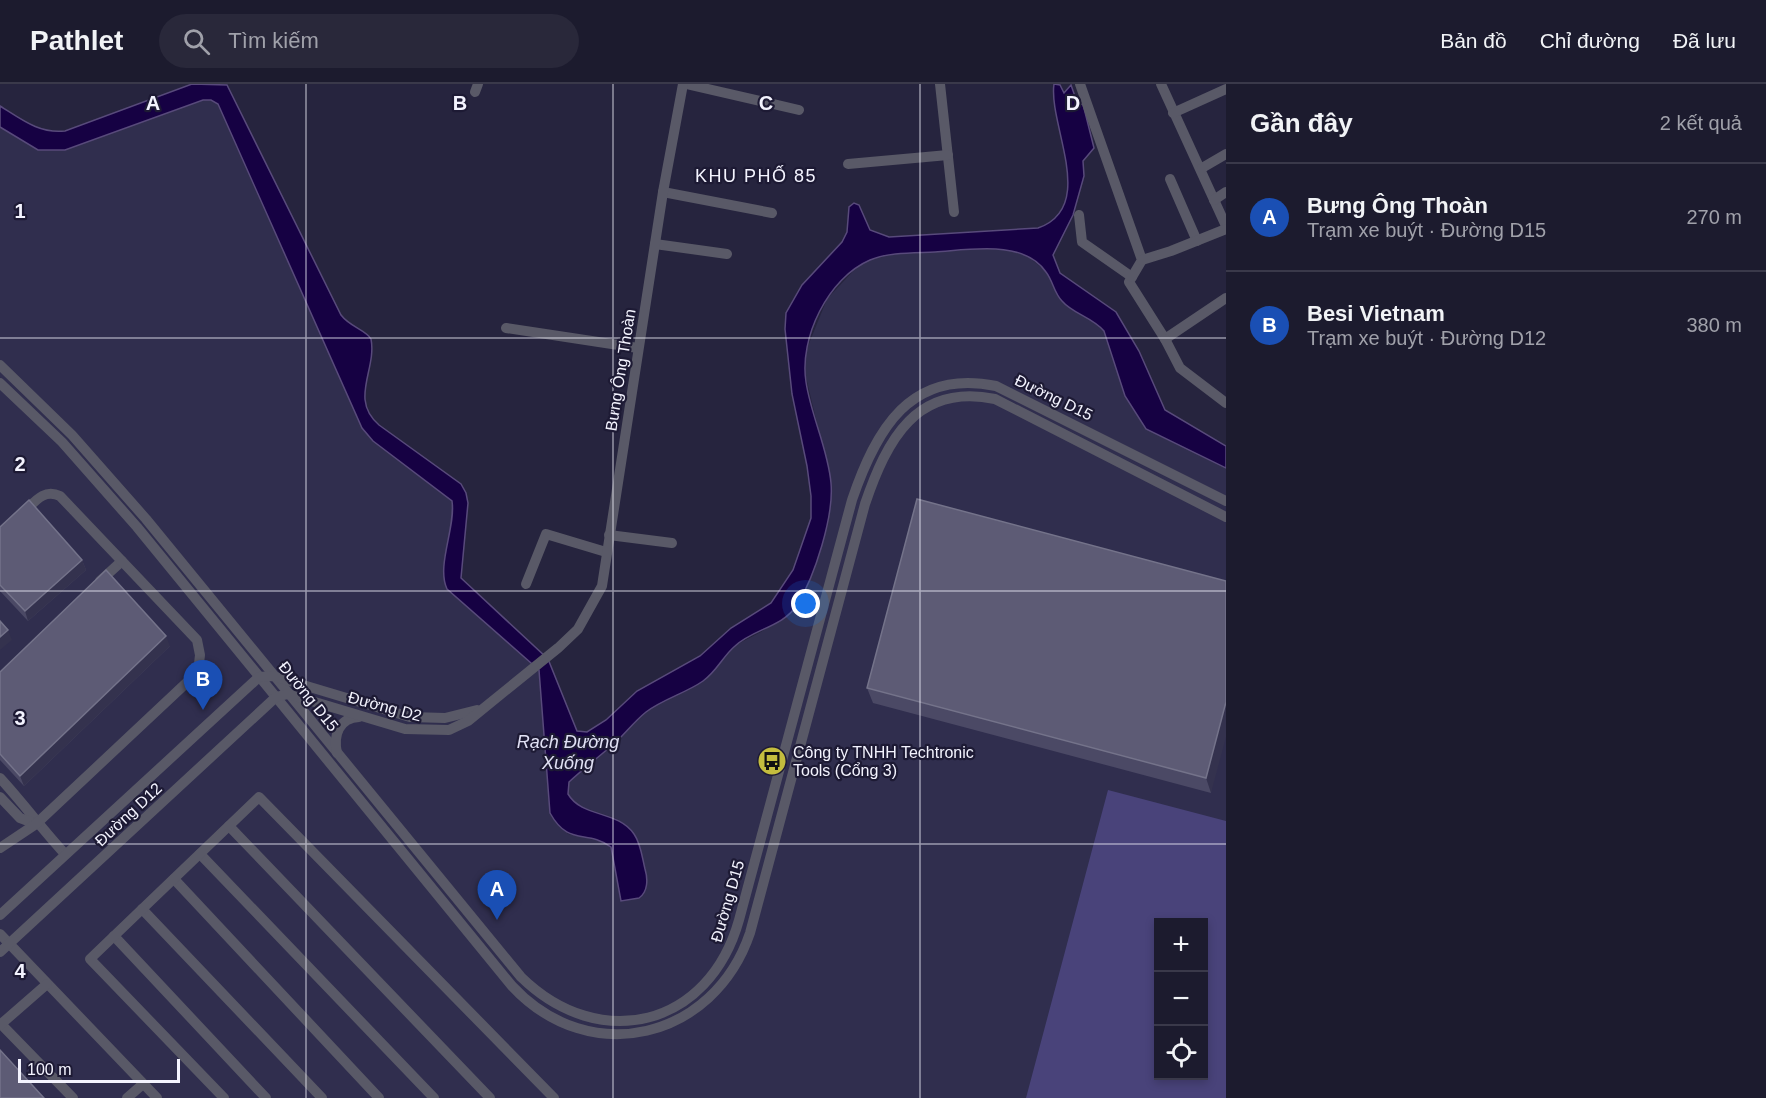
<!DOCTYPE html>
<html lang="vi">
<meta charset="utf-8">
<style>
body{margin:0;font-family:Helvetica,sans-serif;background:#29283a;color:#f1f3f6}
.controls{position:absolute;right:18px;bottom:18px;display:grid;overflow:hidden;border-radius:0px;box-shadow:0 3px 9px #0003}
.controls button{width:54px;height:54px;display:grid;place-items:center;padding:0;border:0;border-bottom:2px solid #3a394a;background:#1c1b2e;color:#f1f3f6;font:30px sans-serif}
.scale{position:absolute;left:18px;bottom:15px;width:162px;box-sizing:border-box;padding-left:6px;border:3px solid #f3f3fe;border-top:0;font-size:16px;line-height:21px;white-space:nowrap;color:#f3f3fe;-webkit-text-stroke:4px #1d1a34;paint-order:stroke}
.you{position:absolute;left:806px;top:520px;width:21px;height:21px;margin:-15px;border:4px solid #fff;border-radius:50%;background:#1a73e8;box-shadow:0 0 0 9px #1a73e833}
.badge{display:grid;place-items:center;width:39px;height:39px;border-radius:50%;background:#0b8043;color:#fff;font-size:20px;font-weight:700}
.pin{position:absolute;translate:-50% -50px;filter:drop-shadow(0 2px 3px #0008)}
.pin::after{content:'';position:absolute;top:32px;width:21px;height:18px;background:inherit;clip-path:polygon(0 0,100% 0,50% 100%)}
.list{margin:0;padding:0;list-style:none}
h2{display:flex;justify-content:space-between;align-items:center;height:78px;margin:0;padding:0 24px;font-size:26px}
h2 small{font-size:20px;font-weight:400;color:#a0a1aa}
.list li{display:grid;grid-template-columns:39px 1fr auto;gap:18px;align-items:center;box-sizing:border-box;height:108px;padding:0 24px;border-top:2px solid #3a394a}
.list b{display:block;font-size:22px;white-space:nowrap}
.list p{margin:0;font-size:20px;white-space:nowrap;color:#a0a1aa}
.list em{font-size:20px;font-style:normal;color:#a0a1aa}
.icon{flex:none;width:33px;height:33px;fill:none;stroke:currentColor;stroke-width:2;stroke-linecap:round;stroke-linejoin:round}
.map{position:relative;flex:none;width:1226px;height:1014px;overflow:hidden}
header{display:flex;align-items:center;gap:36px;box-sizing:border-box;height:84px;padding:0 30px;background:#1c1b2e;border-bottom:2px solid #3a394a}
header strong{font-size:28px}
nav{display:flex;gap:33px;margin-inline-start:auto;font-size:21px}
.search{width:420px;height:54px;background:#29283a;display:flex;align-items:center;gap:15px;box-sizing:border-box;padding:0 21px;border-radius:33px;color:#a0a1aa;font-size:22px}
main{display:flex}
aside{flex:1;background:#1c1b2e}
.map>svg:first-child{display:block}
.built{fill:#302e4e;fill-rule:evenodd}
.green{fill:#49437a;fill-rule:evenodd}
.water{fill:#160143;stroke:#584a7b;stroke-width:1.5}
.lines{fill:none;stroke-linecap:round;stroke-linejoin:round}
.minor{stroke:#595967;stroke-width:10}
.wall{fill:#4b4965}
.shaded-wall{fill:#34324e}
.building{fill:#5d5b75;stroke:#74738a;stroke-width:1.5}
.grid{fill:none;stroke:#f3f3fe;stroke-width:1.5;stroke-opacity:0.55}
.labels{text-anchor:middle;stroke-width:4.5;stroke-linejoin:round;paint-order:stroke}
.street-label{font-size:16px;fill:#f3f3fe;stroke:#1d1a34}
.poi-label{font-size:16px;fill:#f3f3fe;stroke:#1d1a34;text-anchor:start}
.neighbourhood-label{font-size:18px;letter-spacing:1.5px;fill:#f3f3fe;stroke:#1d1a34}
.water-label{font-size:18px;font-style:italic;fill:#e1e1f5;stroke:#1d1a34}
.grid-label{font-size:20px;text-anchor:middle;font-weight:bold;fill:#f3f3fe;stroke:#1d1a34;stroke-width:4.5;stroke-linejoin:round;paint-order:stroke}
</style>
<header>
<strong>Pathlet</strong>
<div class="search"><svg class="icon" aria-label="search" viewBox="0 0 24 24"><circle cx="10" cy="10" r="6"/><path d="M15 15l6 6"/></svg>Tìm kiếm</div>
<nav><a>Bản đồ</a><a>Chỉ đường</a><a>Đã lưu</a></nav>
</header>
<main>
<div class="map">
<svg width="1226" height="1014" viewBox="0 0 1226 1014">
<rect width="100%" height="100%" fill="#26243e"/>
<path class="built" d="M203,16H211L218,20L362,344L373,357L452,417L454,427L444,491L539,586L550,729L568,750L604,758L611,763L644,811L647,791L626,741L615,734L579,722L568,710L569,698L618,656L643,630L661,618L702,598L734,562L761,548L797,522L819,470L828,441L831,417V398L805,289L806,267L827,215L857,183L872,175L897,170L985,165L1008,166L1027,172L1046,187L1057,211L1096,238L1104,247L1125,312L1146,345L1226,384V1014H0V43L38,65L64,66ZM1158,838H1204V992H1158Z"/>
<path class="green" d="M1108,706L1226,737V1014H1026ZM1158,838H1204V992H1158Z"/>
<path class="water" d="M192,0L227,1L341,231C350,243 366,246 371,255C377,286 349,315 379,341L461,400L466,409L468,419L461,494L548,575L577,647L587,648L606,636L637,607L700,572L731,544L771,519L793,486L811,434V412L807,382L792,310L785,245L786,229L802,201L842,158L847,148L849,123L854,119L859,121L870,146L889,153L1038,144C1098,123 1048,41 1054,0L1060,1L1064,9L1071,1L1078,21L1083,20L1094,64L1083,77L1084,92L1073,131L1053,171L1060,189L1116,228L1139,267L1165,326L1226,362V384L1146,345L1125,312L1104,247C1092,233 1073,230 1062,217C1054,209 1053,197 1046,188C1024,155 968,166 935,168C914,169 889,168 870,176C828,194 799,254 806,298C811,332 828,365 831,399C834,432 815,492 797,521C783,543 753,545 735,562C723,572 717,587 703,597C686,609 663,615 646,628C636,636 628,646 619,655C603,670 585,683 569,698L568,710C582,734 618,726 634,750C641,760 642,773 645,785C648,795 648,808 639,814L621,817L611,763C586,745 569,763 550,729L539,586L447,505C436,482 456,443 452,417L373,357L362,344L218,20L211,16H203L65,66H38L0,43V22C21,35 39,50 65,47Z"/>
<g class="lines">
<g class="minor">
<path d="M686,0L799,26"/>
<path d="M940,0L954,128"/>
<path d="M1080,0L1142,176L1129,198L1165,255L1226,214"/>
<path d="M1161,0L1226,142"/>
<path d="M475,8L478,0"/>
<path d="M1173,29L1226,5"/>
<path d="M848,80L948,71"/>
<path d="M1202,84L1226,70"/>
<path d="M1170,95L1197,157"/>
<path d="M663,108L772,129"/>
<path d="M1214,116L1226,108"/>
<path d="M1079,131L1082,158L1132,193"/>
<path d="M655,160L727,170"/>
<path d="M1142,176L1171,167L1226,145"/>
<path d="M506,244L638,264"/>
<path d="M1165,255L1180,284L1226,319"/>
<path d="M0,281L72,351L146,435L521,893C600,970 709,943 739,836L852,416C876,346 910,284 996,302L1226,417"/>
<path d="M0,299L62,358L137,443L512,902C590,986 714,955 750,849L865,420C887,356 916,299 995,315L1226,433"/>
<path d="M609,451L672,459"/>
<path d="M100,497L122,477"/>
<path d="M526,500L546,450L606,468"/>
<path d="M337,669C333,651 339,634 359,633"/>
<path d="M0,694C23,719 42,745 65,770"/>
<path d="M0,713L20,734L36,740"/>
<path d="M229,742L490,1014"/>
<path d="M0,764L36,740L198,588L200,571L197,556L60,412C43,404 34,419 22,430"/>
<path d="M200,770L434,1014"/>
<path d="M174,795L379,1014"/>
<path d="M142,825L322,1014"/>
<path d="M0,831L259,593L273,592L410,633L445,634L477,626"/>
<path d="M0,850L157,1014"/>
<path d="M114,852L266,1014"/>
<path d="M0,868L276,613L288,610L405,645L449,646L468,637L558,564L578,545L602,502L663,108L683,0"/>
<path d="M1,940L73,1014"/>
<path d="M0,941L47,900"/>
<path d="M127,1014L143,1000"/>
<path d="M224,1014L90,875L259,713L554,1014"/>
</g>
</g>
<g class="wall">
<path d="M0,443L82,476L86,486L28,537L0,507Z"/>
<path d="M1226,497L1211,709L873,619L867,604Z"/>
<path d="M170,562L24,702L0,676V588Z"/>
</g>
<g class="shaded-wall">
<path d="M82,476L86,486L28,537L25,527Z"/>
<path d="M8,546L12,556L0,566V553Z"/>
<path d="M166,552L170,562L24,702L20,692Z"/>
<path d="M1226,618V653L1211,709L1206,694Z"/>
</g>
<g class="building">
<path d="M917,415L1226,497V618L1206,694L867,604Z"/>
<path d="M29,416L82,476L25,527L0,501V443Z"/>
<path d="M106,486L166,552L20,692L0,670V588Z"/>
<path d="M0,537L8,546L0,553Z"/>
<path d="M0,966L44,1014H0Z"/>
</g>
<path class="grid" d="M306,0V1014M613,0V1014M920,0V1014M0,254H1226M0,507H1226M0,760H1226"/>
<defs>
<g id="bus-disc" transform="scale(1.5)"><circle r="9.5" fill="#c4bd3e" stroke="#1d1a34"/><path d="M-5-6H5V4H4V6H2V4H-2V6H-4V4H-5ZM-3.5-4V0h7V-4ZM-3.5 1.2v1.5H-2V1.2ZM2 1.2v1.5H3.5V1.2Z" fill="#111"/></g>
</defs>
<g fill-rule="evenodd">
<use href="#bus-disc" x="772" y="677"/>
</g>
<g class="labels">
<g class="street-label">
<text transform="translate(620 286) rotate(-81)" y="6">Bưng Ông Thoàn</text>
<text transform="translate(1054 313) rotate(26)" y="6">Đường D15</text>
<text transform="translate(309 612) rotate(51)" y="6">Đường D15</text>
<text transform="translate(385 622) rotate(15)" y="6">Đường D2</text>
<text transform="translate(128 730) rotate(-43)" y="6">Đường D12</text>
<text transform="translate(727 817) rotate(-74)" y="6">Đường D15</text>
</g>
<g class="poi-label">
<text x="793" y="674">Công ty TNHH Techtronic<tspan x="793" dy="18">Tools (Cổng 3)</tspan></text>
</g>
<g class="neighbourhood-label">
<text x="756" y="98">KHU PHỐ 85</text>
</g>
<g class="water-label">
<text x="568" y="664">Rạch Đường<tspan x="568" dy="21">Xuống</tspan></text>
</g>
</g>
<g class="grid-label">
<text x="153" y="26">A</text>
<text x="460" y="26">B</text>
<text x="766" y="26">C</text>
<text x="1073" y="26">D</text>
<text x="20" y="134">1</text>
<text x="20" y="387">2</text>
<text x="20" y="641">3</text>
<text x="20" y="894">4</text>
</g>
</svg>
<div class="controls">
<button>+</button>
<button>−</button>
<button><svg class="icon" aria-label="locate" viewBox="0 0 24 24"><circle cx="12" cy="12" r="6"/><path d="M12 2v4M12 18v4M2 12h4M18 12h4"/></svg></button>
</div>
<div class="scale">100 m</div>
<div class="you"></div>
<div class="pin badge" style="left:497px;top:836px;background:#1a4fb4">A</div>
<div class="pin badge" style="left:203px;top:626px;background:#1a4fb4">B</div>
</div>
<aside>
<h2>Gần đây<small>2 kết quả</small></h2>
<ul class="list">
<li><span class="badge" style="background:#1a4fb4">A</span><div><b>Bưng Ông Thoàn</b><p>Trạm xe buýt · Đường D15</p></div><em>270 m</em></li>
<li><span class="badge" style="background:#1a4fb4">B</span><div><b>Besi Vietnam</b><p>Trạm xe buýt · Đường D12</p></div><em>380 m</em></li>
</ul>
</aside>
</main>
